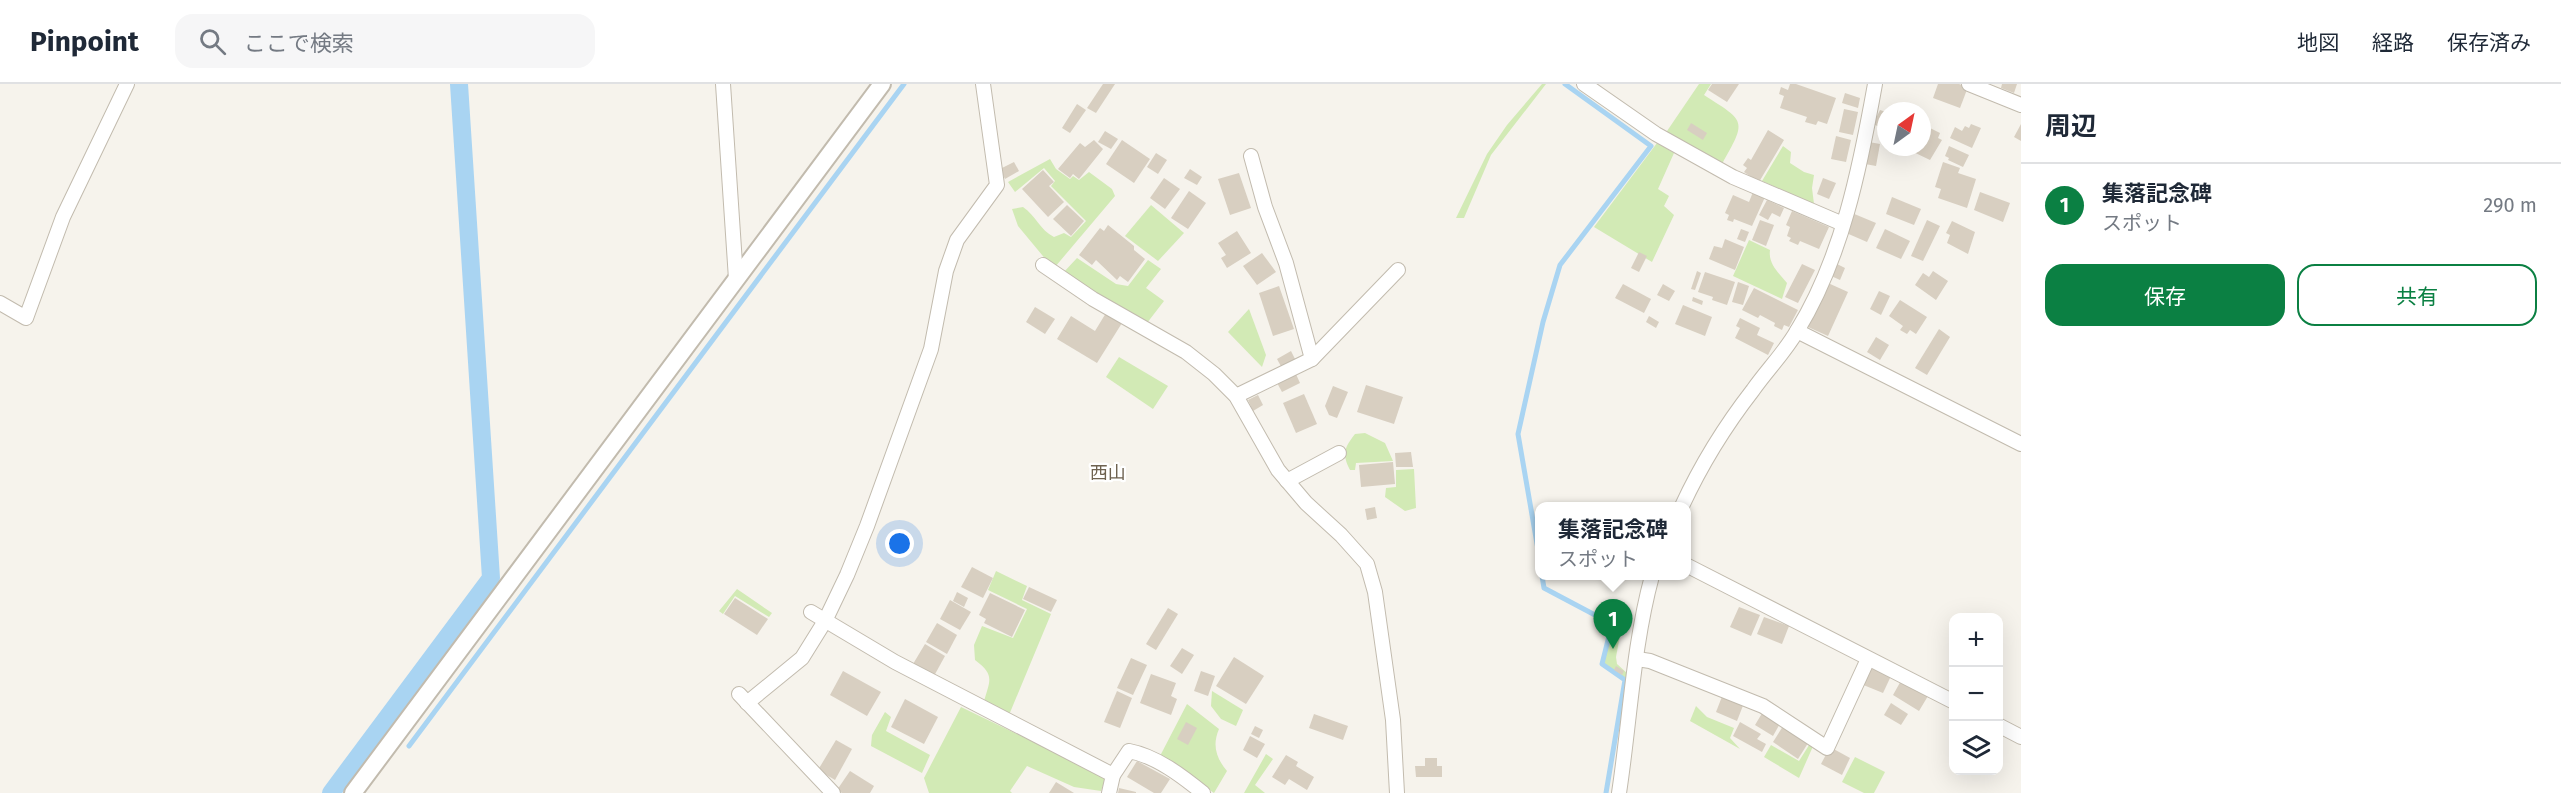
<!DOCTYPE html>
<html lang="ja">
<meta charset="utf-8">
<style>
body{margin:0;font-family:"Fira Sans","Noto Sans JP",sans-serif;background:#f6f6f7;color:#1f2937}
.controls{position:absolute;right:18px;bottom:18px;display:grid;overflow:hidden;border-radius:12px;box-shadow:0 6px 24px #0002}
.controls button{width:54px;height:54px;display:grid;place-items:center;padding:0;border:0;border-bottom:2px solid #e0e1e3;background:#fff;color:#1f2937;font:30px sans-serif}
.compass{position:absolute;left:1877px;top:18px;width:54px;height:54px;border-radius:50%;background:#fff;box-shadow:0 6px 24px #0002;rotate:33deg}
.you{position:absolute;left:900px;top:460px;width:21px;height:21px;margin:-15px;border:4px solid #fff;border-radius:50%;background:#1a73e8;box-shadow:0 0 0 9px #1a73e833}
.badge{display:grid;place-items:center;width:39px;height:39px;border-radius:50%;background:#0b8043;color:#fff;font-size:20px;font-weight:700}
.pin{position:absolute;translate:-50% -50px;filter:drop-shadow(0 2px 3px #0008)}
.pin::after{content:'';position:absolute;top:32px;width:21px;height:18px;background:inherit;clip-path:polygon(0 0,100% 0,50% 100%)}
.popup{position:absolute;left:1535px;top:418px;width:156px;height:78px;box-sizing:border-box;display:grid;place-content:center;border-radius:12px;background:#fff;filter:drop-shadow(0 2px 4px #0005);font-size:20px;white-space:nowrap;color:#747a83}
.popup b{font-size:22px;color:#1f2937}
.popup::after{content:'';position:absolute;left:50%;top:100%;margin-left:-12px;border:12px solid transparent;border-top-color:#fff}
.list{margin:0;padding:0;list-style:none}
h2{display:flex;justify-content:space-between;align-items:center;height:78px;margin:0;padding:0 24px;font-size:26px}
h2 small{font-size:20px;font-weight:400;color:#747a83}
.list li{display:grid;grid-template-columns:39px 1fr auto;gap:18px;align-items:center;box-sizing:border-box;height:84px;padding:0 24px;border-top:2px solid #e0e1e3}
.list b{display:block;font-size:22px;white-space:nowrap}
.list p{margin:0;font-size:20px;white-space:nowrap;color:#747a83}
.list em{font-size:20px;font-style:normal;color:#747a83}
.actions{display:flex;gap:12px;padding:18px 24px}
.actions a{flex:1;padding:14px 0;border:2px solid #0b8043;border-radius:18px;text-align:center;font-size:21px;color:#0b8043}
.actions .main{background:#0b8043;color:#fff}
.icon{flex:none;width:33px;height:33px;fill:none;stroke:currentColor;stroke-width:2;stroke-linecap:round;stroke-linejoin:round}
.map{position:relative;flex:none;width:2021px;height:709px;overflow:hidden}
header{display:flex;align-items:center;gap:36px;box-sizing:border-box;height:84px;padding:0 30px;background:#fff;border-bottom:2px solid #e0e1e3}
header strong{font-size:28px}
nav{display:flex;gap:33px;margin-inline-start:auto;font-size:21px}
.search{width:420px;height:54px;background:#f6f6f7;display:flex;align-items:center;gap:15px;box-sizing:border-box;padding:0 21px;border-radius:18px;color:#747a83;font-size:22px}
main{display:flex}
aside{flex:1;background:#fff}
.map>svg:first-child{display:block}
.green{fill:#d2eab5}
.lines{fill:none;stroke-linecap:round;stroke-linejoin:round}
.stream{stroke:#a9d4f2;stroke-width:5}
.canal{stroke:#a9d4f2;stroke-width:18}
.building{fill:#d8cfc1}
.minor-casing{stroke:#c2bbae;stroke-width:16}
.tertiary-casing{stroke:#c2bbae;stroke-width:20}
.minor{stroke:#fff;stroke-width:14}
.tertiary{stroke:#fff;stroke-width:16}
.labels{text-anchor:middle;stroke-width:4.5;stroke-linejoin:round;paint-order:stroke}
.neighbourhood-label{font-size:18px;fill:#6e6250;stroke:#fff}
</style>
<header>
<strong>Pinpoint</strong>
<div class="search"><svg class="icon" aria-label="search" viewBox="0 0 24 24"><circle cx="10" cy="10" r="6"/><path d="M15 15l6 6"/></svg>ここで検索</div>
<nav><a>地図</a><a>経路</a><a>保存済み</a></nav>
</header>
<main>
<div class="map">
<svg width="2021" height="709" viewBox="0 0 2021 709">
<rect width="100%" height="100%" fill="#f6f3ec"/>
<g class="green">
<path d="M1542,0H1546L1491,71L1464,134H1456L1487,70L1507,41Z"/>
<path d="M1699,0H1711L1704,11C1746,38 1747,36 1722,80L1665,50Z"/>
<path d="M1657,59L1674,69L1658,105L1669,112L1664,122L1674,131L1652,178L1594,143Z"/>
<path d="M1783,62L1791,68L1790,79L1804,88L1814,91L1812,104L1814,120L1762,97Z"/>
<path d="M1050,75L1056,85L1070,95L1073,92L1079,96L1089,88L1112,105L1115,112L1055,183H1052L1018,142L1012,125L1023,123C1036,132 1040,146 1054,153L1064,149L1071,153L1086,137L1051,102L1055,97L1044,84L1015,108L1008,98Z"/>
<path d="M1151,121L1184,149L1158,177L1125,152Z"/>
<path d="M1749,156L1770,166C1768,180 1779,189 1787,199L1782,215L1733,192Z"/>
<path d="M1077,174L1116,200L1128,202L1148,176L1161,185L1146,204L1164,217L1147,239L1063,189Z"/>
<path d="M1249,225L1266,271L1262,283L1228,248Z"/>
<path d="M1119,273L1168,302L1153,325L1106,293Z"/>
<path d="M1365,349L1385,359L1393,377L1356,379L1355,386H1350C1342,370 1344,364 1355,350Z"/>
<path d="M1414,385L1416,424L1405,427L1385,413L1386,404L1396,403V386Z"/>
<path d="M996,487L1027,502L1022,516L1051,530L1009,631L984,617C990,596 995,591 975,576L974,561L982,542L1013,554L1027,525L988,506Z"/>
<path d="M737,505L772,529L769,533L735,512L723,530L719,527Z"/>
<path d="M1613,544L1621,546L1616,573L1617,580L1628,590V596L1603,580Z"/>
<path d="M1212,607L1243,626L1236,642L1221,635L1211,622Z"/>
<path d="M1187,620L1219,645C1212,661 1216,674 1227,687L1214,709L1160,672Z"/>
<path d="M1696,622L1707,633L1734,644L1730,654L1740,665L1690,637Z"/>
<path d="M961,623L1106,693L1101,707L1074,703L1027,682L1010,707L1012,709H929L924,694Z"/>
<path d="M885,628L891,633L886,647L930,671L922,689L871,662L872,651Z"/>
<path d="M1811,658L1814,660L1799,694L1764,673L1771,661L1799,677Z"/>
<path d="M1266,670L1273,675L1255,701L1265,709H1244Z"/>
<path d="M1855,673L1885,688L1874,709H1864L1842,698Z"/>
</g>
<g class="lines">
<g class="stream">
<path d="M1540,477L1518,350L1543,238L1560,181L1651,62L1565,0"/>
<path d="M1542,492L1544,504L1612,540L1602,580L1625,596L1606,709"/>
<path d="M409,662L904,0"/>
</g>
<path class="canal" d="M331,709L491,494L459,0"/>
</g>
<g class="building">
<path d="M1103,0H1115L1096,29L1087,24Z"/>
<path d="M1712,0H1739L1727,18L1708,6Z"/>
<path d="M1790,0H1796L1836,14L1827,40L1818,37L1816,41L1805,38L1807,33L1780,24L1784,12L1779,10L1781,3L1788,6Z"/>
<path d="M1938,0H1959L1968,3L1960,24L1933,14Z"/>
<path d="M2002,0H2017L2014,9L2001,4Z"/>
<path d="M1845,9L1860,14L1858,24L1842,19Z"/>
<path d="M1077,20L1086,26L1070,49L1062,44Z"/>
<path d="M1844,25L1858,28L1853,51L1839,48Z"/>
<path d="M1880,26L1886,28V46L1873,40Z"/>
<path d="M1691,39L1707,49L1703,56L1687,46Z"/>
<path d="M1922,40L1940,49L1938,54L1942,56L1930,76L1903,63H1922Z"/>
<path d="M1971,40L1981,44L1972,64L1950,54L1955,43L1962,47L1965,42L1969,44Z"/>
<path d="M2021,40V57L2014,53Z"/>
<path d="M1768,46L1784,56L1759,98L1744,88L1747,84L1743,81L1748,74L1751,76Z"/>
<path d="M1105,47L1118,55L1111,65L1098,58Z"/>
<path d="M1836,52L1851,56L1846,78L1831,75Z"/>
<path d="M1094,56L1103,65L1079,95L1073,90L1070,94L1058,85L1080,59L1085,63Z"/>
<path d="M1122,56L1150,75L1134,99L1106,80Z"/>
<path d="M1869,58L1880,60L1876,82L1865,80Z"/>
<path d="M1949,62L1969,71L1963,83L1948,76L1949,74L1945,72Z"/>
<path d="M1156,69L1167,76L1158,90L1147,83Z"/>
<path d="M1014,78L1019,87L1005,95L1000,85Z"/>
<path d="M1943,78L1960,84L1958,89L1976,95L1967,124L1938,114L1941,105L1935,103Z"/>
<path d="M1190,85L1202,93L1197,101L1184,94Z"/>
<path d="M1043,86L1054,98L1049,102L1064,118L1048,133L1022,105Z"/>
<path d="M1239,89L1251,124L1230,131L1218,95Z"/>
<path d="M1164,94L1180,105L1165,125L1150,114Z"/>
<path d="M1823,94L1836,99L1829,115L1817,110Z"/>
<path d="M1189,107L1206,119L1188,145L1171,134Z"/>
<path d="M1753,108L1765,113L1752,142L1734,135L1733,138L1727,136L1729,131L1725,129L1733,111L1749,118Z"/>
<path d="M1980,108L2010,119L2003,138L1974,126Z"/>
<path d="M1892,113L1921,125L1914,141L1886,130Z"/>
<path d="M1767,116L1784,124L1780,133L1772,129L1768,136L1759,131Z"/>
<path d="M1067,121L1084,137L1071,152L1053,135Z"/>
<path d="M1792,127L1829,143L1819,165L1800,157L1798,161L1789,157L1791,154L1787,152L1790,143L1786,141Z"/>
<path d="M1852,129L1876,139L1867,158L1844,148Z"/>
<path d="M1760,136L1774,141L1766,162L1752,156Z"/>
<path d="M1927,136L1940,142L1923,177L1911,172Z"/>
<path d="M1952,137L1975,148L1968,170L1947,159L1950,151L1946,149Z"/>
<path d="M1108,141L1134,162V166L1145,175L1128,198L1120,192L1117,196L1096,176L1092,181L1079,171L1100,144L1104,147Z"/>
<path d="M1741,145L1749,148L1745,158L1737,155Z"/>
<path d="M1885,145L1910,157L1901,175L1876,164Z"/>
<path d="M1237,147L1251,169L1227,184L1221,174L1226,171L1218,159Z"/>
<path d="M1725,155L1744,163L1735,186L1709,175L1714,162L1722,164Z"/>
<path d="M1639,168L1647,172L1639,188L1631,184Z"/>
<path d="M1262,169L1276,188L1257,201L1243,182Z"/>
<path d="M1835,179L1845,184L1840,196L1829,191Z"/>
<path d="M1802,180L1815,186L1798,219L1785,213Z"/>
<path d="M1697,187L1701,189L1695,206L1691,205Z"/>
<path d="M1933,187L1948,197L1936,216L1915,201L1923,189L1929,193Z"/>
<path d="M1705,188L1735,198L1727,221L1712,216L1713,213L1698,208Z"/>
<path d="M1738,198L1749,202L1743,221L1732,218Z"/>
<path d="M1828,199L1848,208L1828,252L1808,243Z"/>
<path d="M1623,200L1651,215L1644,229L1615,214Z"/>
<path d="M1663,200L1675,207L1669,217L1657,211Z"/>
<path d="M1279,202L1294,245L1273,252L1259,209Z"/>
<path d="M1754,204L1798,226L1789,243L1784,241L1782,246L1774,242L1775,239L1760,231L1758,234L1742,226Z"/>
<path d="M1879,207L1890,212L1881,231L1870,225Z"/>
<path d="M1693,213L1703,217L1702,221L1692,217Z"/>
<path d="M1900,216L1927,233L1916,250L1910,246L1907,250L1900,246L1903,242L1889,232Z"/>
<path d="M1683,221L1712,233L1705,252L1675,240Z"/>
<path d="M1035,223L1055,235L1045,250L1026,238Z"/>
<path d="M1106,229L1122,239L1097,279L1057,255L1071,232L1095,247Z"/>
<path d="M1649,232L1659,238L1656,244L1646,238Z"/>
<path d="M1740,234L1760,244L1757,251L1774,259L1768,271L1735,254L1740,244L1736,242Z"/>
<path d="M1939,245L1950,253L1927,291L1915,284Z"/>
<path d="M1876,253L1889,261L1880,276L1867,268Z"/>
<path d="M1291,267L1297,279L1283,286L1277,275Z"/>
<path d="M1295,288L1300,299L1282,308L1276,297Z"/>
<path d="M1366,301L1403,313L1394,340L1357,328Z"/>
<path d="M1333,302L1348,308L1337,334L1329,331L1325,322Z"/>
<path d="M1304,310L1317,340L1296,349L1283,319Z"/>
<path d="M1258,311L1263,321L1253,327L1248,316Z"/>
<path d="M1411,368L1413,383H1396L1395,369Z"/>
<path d="M1393,378L1395,400L1361,403L1359,381Z"/>
<path d="M1375,423L1377,434L1367,436L1365,425Z"/>
<path d="M972,483L993,494L983,514L961,503Z"/>
<path d="M1029,503L1057,516L1051,528L1023,515Z"/>
<path d="M957,508L968,514L964,523L953,517Z"/>
<path d="M990,509L1025,526L1012,553L984,539L986,535L979,531Z"/>
<path d="M735,514L768,535L757,551L724,530Z"/>
<path d="M950,516L971,528L960,546L940,535Z"/>
<path d="M1739,523L1760,531L1751,552L1730,543Z"/>
<path d="M1168,524L1178,530L1156,566L1146,560Z"/>
<path d="M1764,533L1789,542L1782,560L1757,550Z"/>
<path d="M937,539L957,551L947,570L926,558Z"/>
<path d="M1614,545L1619,547L1617,556L1612,554Z"/>
<path d="M925,560L945,572L934,592L913,580Z"/>
<path d="M1182,564L1194,571L1182,590L1170,582Z"/>
<path d="M1234,573L1264,592L1246,620L1216,602Z"/>
<path d="M1131,574L1147,581L1133,611L1117,604Z"/>
<path d="M1616,582L1624,587L1622,591L1614,586Z"/>
<path d="M1869,582L1891,592L1883,609L1861,600Z"/>
<path d="M843,587L881,608L867,632L830,611Z"/>
<path d="M1201,587L1215,592L1208,612L1194,607Z"/>
<path d="M1151,590L1176,599L1171,612L1177,615L1171,631L1140,619Z"/>
<path d="M1902,595L1928,612L1919,627L1893,611Z"/>
<path d="M1117,607L1132,614L1120,644L1104,638Z"/>
<path d="M1723,610L1744,619L1737,637L1716,628Z"/>
<path d="M905,615L938,633L924,660L891,643Z"/>
<path d="M1891,619L1908,630L1901,641L1884,631Z"/>
<path d="M1764,626L1782,636L1773,652L1755,641Z"/>
<path d="M1314,630L1348,642L1343,656L1309,644Z"/>
<path d="M1186,638L1197,644L1188,661L1177,655Z"/>
<path d="M1740,638L1761,650L1757,655L1766,660L1762,668L1733,652Z"/>
<path d="M1785,639L1810,656L1798,675L1773,658Z"/>
<path d="M1255,642L1263,646L1259,654L1251,650Z"/>
<path d="M1250,652L1265,660L1257,674L1243,666Z"/>
<path d="M836,656L852,665L835,696L818,686Z"/>
<path d="M1830,663L1850,674L1842,691L1821,680Z"/>
<path d="M1286,671L1298,678L1296,682L1314,693L1307,706L1289,695L1285,701L1272,693Z"/>
<path d="M1425,674H1437V682H1442V693H1416L1415,682H1425Z"/>
<path d="M1137,677L1170,695L1161,709H1154L1127,693Z"/>
<path d="M850,687L874,702L870,709H842L837,706Z"/>
<path d="M1056,698L1074,709H1049Z"/>
<path d="M1119,704L1136,708V709H1118Z"/>
</g>
<g class="lines">
<g class="minor-casing">
<g id="minor">
<path d="M723,0L736,195"/>
<path d="M1584,0L1656,50L1733,93L1843,140"/>
<path d="M1969,0L2021,21"/>
<path d="M1251,72L1265,123L1286,179L1312,275"/>
<path d="M1043,181L1093,215L1186,268L1214,290L1236,312L1278,386L1306,419L1341,451L1367,480L1375,508L1393,636L1397,709"/>
<path d="M0,219L26,234L63,133L127,0"/>
<path d="M1797,247L2021,360"/>
<path d="M1236,312L1312,275L1398,186"/>
<path d="M1287,397L1339,369"/>
<path d="M1682,422C1701,381 1725,342 1753,306C1767,286 1785,268 1797,247C1842,174 1860,84 1875,0"/>
<path d="M1686,481L1954,618"/>
<path d="M811,528L895,578L1113,691"/>
<path d="M1637,575L1650,577L1763,622L1827,664L1868,575"/>
<path d="M739,610L833,709"/>
<path d="M747,619L802,574L825,537L847,491L867,442L931,265L946,187L957,156L997,101L983,0"/>
<path d="M1998,641L2021,653"/>
<path d="M1109,709L1113,691L1129,667C1156,672 1182,692 1203,709"/>
<path d="M1619,709C1630,637 1633,562 1652,492"/>
</g>
</g>
<g class="tertiary-casing">
<path id="tertiary" d="M353,709L882,0"/>
</g>
<use href="#minor" class="minor"/>
<use href="#tertiary" class="tertiary"/>
</g>
<g class="labels">
<g class="neighbourhood-label">
<text x="1108" y="395">西山</text>
</g>
</g>
</svg>
<div class="controls">
<button>+</button>
<button>−</button>
<button><svg class="icon" aria-label="layers" viewBox="0 0 24 24"><path d="M12 4l9 5-9 5-9-5zM3 14l9 5 9-5"/></svg></button>
</div>
<svg class="compass" viewBox="-18 -18 36 36"><path d="M0-13l5 13h-10z" fill="#e53935"/><path d="M0 13l5-13h-10z" fill="#747a83"/></svg>
<div class="you"></div>
<div class="pin badge" style="left:1613px;top:565px">1</div>
<div class="popup"><b>集落記念碑</b>スポット</div>
</div>
<aside>
<h2>周辺<small></small></h2>
<ul class="list">
<li><span class="badge">1</span><div><b>集落記念碑</b><p>スポット</p></div><em>290 m</em></li>
</ul>
<div class="actions"><a class="main">保存</a><a>共有</a></div>
</aside>
</main>
